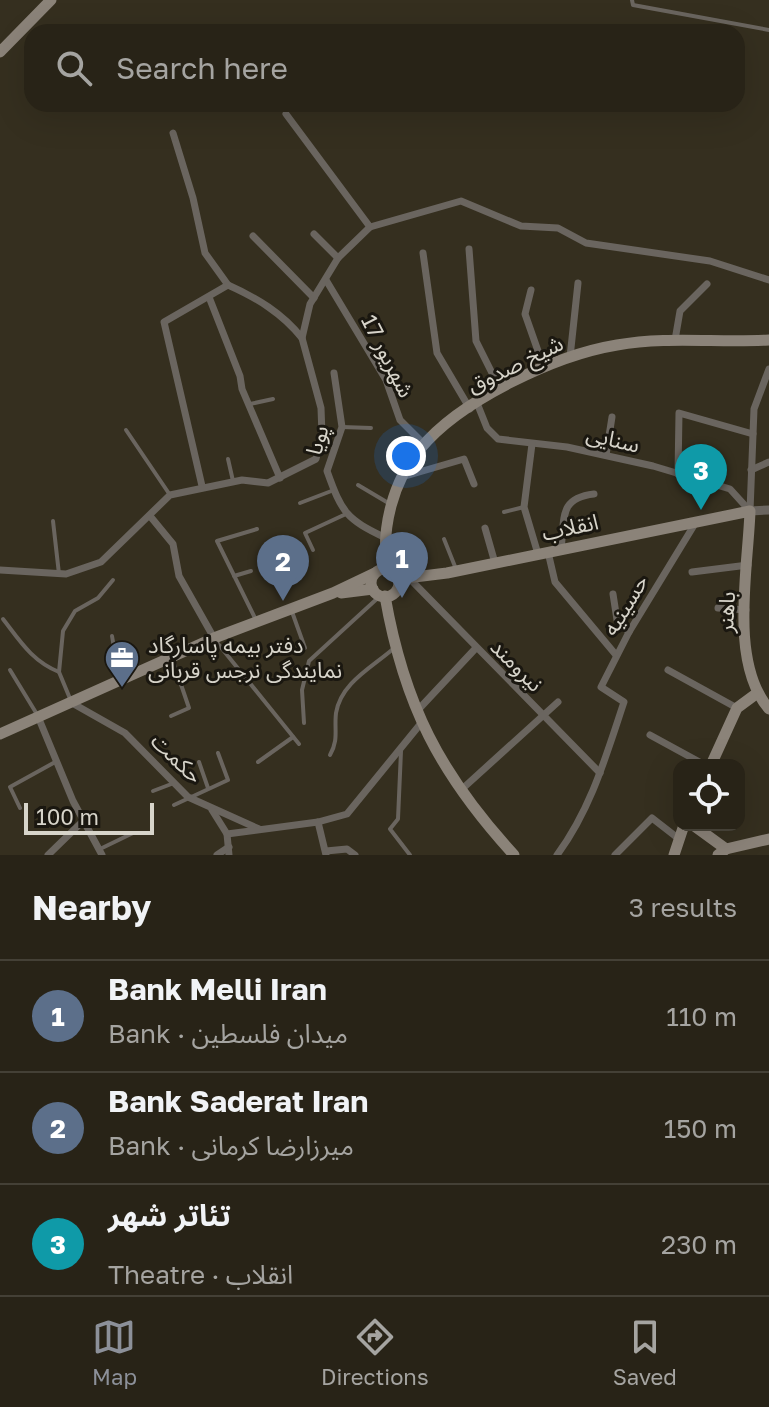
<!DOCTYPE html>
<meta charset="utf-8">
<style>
body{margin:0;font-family:"Golos Text","Noto Sans Arabic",sans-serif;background:#342f24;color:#f1f3f6}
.controls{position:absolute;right:24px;bottom:24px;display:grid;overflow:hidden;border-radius:16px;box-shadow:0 8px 32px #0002}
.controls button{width:72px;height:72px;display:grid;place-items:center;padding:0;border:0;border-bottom:2px solid #444036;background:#282317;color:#f1f3f6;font:40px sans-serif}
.scale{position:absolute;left:24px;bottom:20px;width:130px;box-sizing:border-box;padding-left:8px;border:4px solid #d7d4ca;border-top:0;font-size:22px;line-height:28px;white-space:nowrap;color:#d7d4ca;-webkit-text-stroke:6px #1a1710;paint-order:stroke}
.you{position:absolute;left:406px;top:456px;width:28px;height:28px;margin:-20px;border:6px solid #fff;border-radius:50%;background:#1a73e8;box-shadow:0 0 0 12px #1a73e833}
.badge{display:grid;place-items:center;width:52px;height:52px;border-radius:50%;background:#8c9099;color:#fff;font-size:26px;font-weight:700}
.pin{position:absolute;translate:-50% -66px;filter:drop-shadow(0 2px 4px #0008)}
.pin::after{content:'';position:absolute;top:42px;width:28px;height:24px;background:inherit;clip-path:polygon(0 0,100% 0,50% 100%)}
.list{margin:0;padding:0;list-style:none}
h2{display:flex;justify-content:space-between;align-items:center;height:104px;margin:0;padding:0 32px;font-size:34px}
h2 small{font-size:26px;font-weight:400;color:#a5a4a1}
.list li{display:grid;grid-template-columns:52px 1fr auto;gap:24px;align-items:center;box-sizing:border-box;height:112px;padding:0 32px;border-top:2px solid #444036}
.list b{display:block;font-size:30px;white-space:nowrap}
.list p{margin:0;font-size:26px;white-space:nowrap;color:#a5a4a1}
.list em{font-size:26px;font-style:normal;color:#a5a4a1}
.icon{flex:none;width:44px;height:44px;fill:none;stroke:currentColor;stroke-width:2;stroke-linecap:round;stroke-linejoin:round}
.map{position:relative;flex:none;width:769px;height:855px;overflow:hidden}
.search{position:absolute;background:#282317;box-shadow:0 8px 32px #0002;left:24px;right:24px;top:24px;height:88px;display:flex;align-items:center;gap:20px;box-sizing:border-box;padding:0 28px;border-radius:24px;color:#a5a4a1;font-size:30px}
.sheet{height:440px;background:#282317}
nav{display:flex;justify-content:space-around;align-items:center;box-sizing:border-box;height:112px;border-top:2px solid #444036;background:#282317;font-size:22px;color:#a5a4a1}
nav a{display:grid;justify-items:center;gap:4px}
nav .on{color:#8c9099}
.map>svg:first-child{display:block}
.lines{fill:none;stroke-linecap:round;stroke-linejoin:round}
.service{stroke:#6a655f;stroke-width:4}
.minor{stroke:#6a655f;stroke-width:7}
.tertiary{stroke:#6a655f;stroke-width:9}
.secondary{stroke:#8b8379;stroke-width:11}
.labels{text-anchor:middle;stroke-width:6;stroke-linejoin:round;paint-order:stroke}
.street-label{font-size:22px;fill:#d7d4ca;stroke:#1a1710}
.poi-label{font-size:22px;fill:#d7d4ca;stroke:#1a1710;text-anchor:start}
</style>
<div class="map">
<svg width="769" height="855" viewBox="0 0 769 855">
<rect width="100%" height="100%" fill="#352f1f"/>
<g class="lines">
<g class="service">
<path d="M632,0L633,5L769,30"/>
<path d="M250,404L273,399"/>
<path d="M342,427L371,428"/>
<path d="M126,430L170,495"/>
<path d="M228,459L233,481"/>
<path d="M358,485L390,504"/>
<path d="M300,503L334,490"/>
<path d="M504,512L524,507"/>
<path d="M53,521L59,574"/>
<path d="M444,539L456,569"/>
<path d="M313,550L305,533L346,514"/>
<path d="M234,576L251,571"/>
<path d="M291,609L305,648"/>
<path d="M3,619C20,641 32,661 59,672"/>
<path d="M256,620L217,541L257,529"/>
<path d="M112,636L119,677"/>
<path d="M215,640L299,744"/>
<path d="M10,670L38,716"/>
<path d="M71,701L59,672L63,631L75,611L98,598L113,580"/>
<path d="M171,716L189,708L173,661"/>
<path d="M304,723L302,690L309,661L380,596"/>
<path d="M401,751L398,819L390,829L410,855"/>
<path d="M330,755C339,739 334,730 336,713C341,683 371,668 393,649"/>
<path d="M199,762L208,788"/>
<path d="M258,762L293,737"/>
<path d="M153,791L174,783"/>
<path d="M174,805L228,780L218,753"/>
<path d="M20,808L10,787L57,761"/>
<path d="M100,849L133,833"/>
</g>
<g class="minor">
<path d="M286,114L370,227"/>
<path d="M173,133L193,198L205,253L228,285"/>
<path d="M314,234L338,258"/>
<path d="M253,236L314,298"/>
<path d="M469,249L476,341L500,389"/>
<path d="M423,253L437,353L470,409"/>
<path d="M326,280L386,380L400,420L424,444"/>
<path d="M531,290L525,314L544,368"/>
<path d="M209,297L240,376L242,389L280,478"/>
<path d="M675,340L680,311L707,284"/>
<path d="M570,357L578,283"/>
<path d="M334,373L342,427L327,471C342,513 346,519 386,538"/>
<path d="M477,403L487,428L498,439L567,447L653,466L730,489L750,511"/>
<path d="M532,444L524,507L538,554"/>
<path d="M606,455L612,417"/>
<path d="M751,470L769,462"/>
<path d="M678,474L679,413L753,434"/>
<path d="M402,477L464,459L474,484"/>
<path d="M202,486L164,322L228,285C257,298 282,313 302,338"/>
<path d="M750,511L754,409L769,369"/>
<path d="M150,516L173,544L179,576L214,638"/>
<path d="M485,528L495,563"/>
<path d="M561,549C565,519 558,498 594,494"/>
<path d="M548,552L555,582L616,655"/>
<path d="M0,570L66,574L101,562L170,495L242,480L268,483L316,459L322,435L321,408L302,338L310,304L338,258L370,227L461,201L521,226L558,228L586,243L710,261L769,280"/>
<path d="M692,572L748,565"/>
<path d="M410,579L600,773"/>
<path d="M613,594L617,620L629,632"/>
<path d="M718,608L746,610"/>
<path d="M668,670L737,708"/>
<path d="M72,703L125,733L188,797L259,829"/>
<path d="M417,711L475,649"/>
<path d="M39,719L73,801L102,855"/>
<path d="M650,735L705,765"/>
<path d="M461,790L558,702"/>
<path d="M212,810L227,834L229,855"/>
<path d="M318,822L326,855"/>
<path d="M227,834L318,822L347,814L422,722"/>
<path d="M326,851L347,849L355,855"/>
<path d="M48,855L83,821"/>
<path d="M217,855L229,847"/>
<path d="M557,855C591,809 606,756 624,702L601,687L629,632L696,522"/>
<path d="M615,855L652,818L679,839"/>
</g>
<path class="tertiary" d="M750,511L769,510"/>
<g class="secondary">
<path d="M0,52L51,0"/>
<path d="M387,569C381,528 393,481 420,449C460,400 556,355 617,345C667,336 718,343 769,340"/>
<circle cx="385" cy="583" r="14"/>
<path d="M398,579L447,573L750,511C748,570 729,662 769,709"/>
<path d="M341,593L373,589"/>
<path d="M385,596C404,705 440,774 514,855"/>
<path d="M0,734L214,638L333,593L375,573"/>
<path d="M711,765L737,708L756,694"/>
<path d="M693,825L726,849"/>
<path d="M674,855L684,825"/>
<path d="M718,855L726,849L769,839"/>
</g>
</g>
<defs>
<g id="office-pin" transform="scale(1.8)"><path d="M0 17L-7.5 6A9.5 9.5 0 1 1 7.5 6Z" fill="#5c6f8a" stroke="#1a1710"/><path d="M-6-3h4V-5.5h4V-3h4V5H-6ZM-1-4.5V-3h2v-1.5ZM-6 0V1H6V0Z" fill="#fff"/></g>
</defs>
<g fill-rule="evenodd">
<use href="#office-pin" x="122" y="658"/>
</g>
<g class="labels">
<g class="street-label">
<text transform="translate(388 356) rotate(63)" y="8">17 شهریور</text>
<text transform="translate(515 364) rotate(-26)" y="8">شیخ صدوق</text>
<text transform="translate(613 439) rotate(13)" y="8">سنایی</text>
<text transform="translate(317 440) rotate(-74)" y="8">پویا</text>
<text transform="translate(570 527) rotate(-12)" y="8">انقلاب</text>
<text transform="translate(625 605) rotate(-59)" y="8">حسینیه</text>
<text transform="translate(726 612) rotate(-87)" y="8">باهنر</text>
<text transform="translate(517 665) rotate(45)" y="8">نیرومند</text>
<text transform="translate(177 758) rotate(44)" y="8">حکمت</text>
</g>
<g class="poi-label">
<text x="148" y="653">دفتر بیمه پاسارگاد<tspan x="148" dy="25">نمایندگی نرجس قربانی</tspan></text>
</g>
</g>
</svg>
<div class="controls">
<button><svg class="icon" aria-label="locate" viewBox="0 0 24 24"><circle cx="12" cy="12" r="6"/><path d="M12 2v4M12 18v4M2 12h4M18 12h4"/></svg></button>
</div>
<div class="scale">100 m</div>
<div class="you"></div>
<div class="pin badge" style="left:402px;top:598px;background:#5c6f8a">1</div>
<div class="pin badge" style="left:283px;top:601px;background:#5c6f8a">2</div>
<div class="pin badge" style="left:701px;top:510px;background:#0f9aa8">3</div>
<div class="search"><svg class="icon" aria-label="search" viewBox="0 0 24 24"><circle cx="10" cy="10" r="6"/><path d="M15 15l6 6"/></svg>Search here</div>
</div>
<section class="sheet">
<h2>Nearby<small>3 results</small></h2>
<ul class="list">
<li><span class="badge" style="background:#5c6f8a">1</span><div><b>Bank Melli Iran</b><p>Bank · میدان فلسطین</p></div><em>110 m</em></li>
<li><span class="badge" style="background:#5c6f8a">2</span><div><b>Bank Saderat Iran</b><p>Bank · میرزارضا کرمانی</p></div><em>150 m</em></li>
<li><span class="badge" style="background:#0f9aa8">3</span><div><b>تئاتر شهر</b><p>Theatre · انقلاب</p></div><em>230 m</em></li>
</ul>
</section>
<nav>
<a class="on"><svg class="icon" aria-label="map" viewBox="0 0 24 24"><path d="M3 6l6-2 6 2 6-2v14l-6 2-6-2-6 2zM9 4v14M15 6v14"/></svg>Map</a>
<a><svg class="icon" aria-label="directions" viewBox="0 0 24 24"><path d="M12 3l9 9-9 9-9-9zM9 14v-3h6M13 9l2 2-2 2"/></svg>Directions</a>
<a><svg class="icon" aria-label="saved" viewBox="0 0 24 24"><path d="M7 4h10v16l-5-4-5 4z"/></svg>Saved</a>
</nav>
